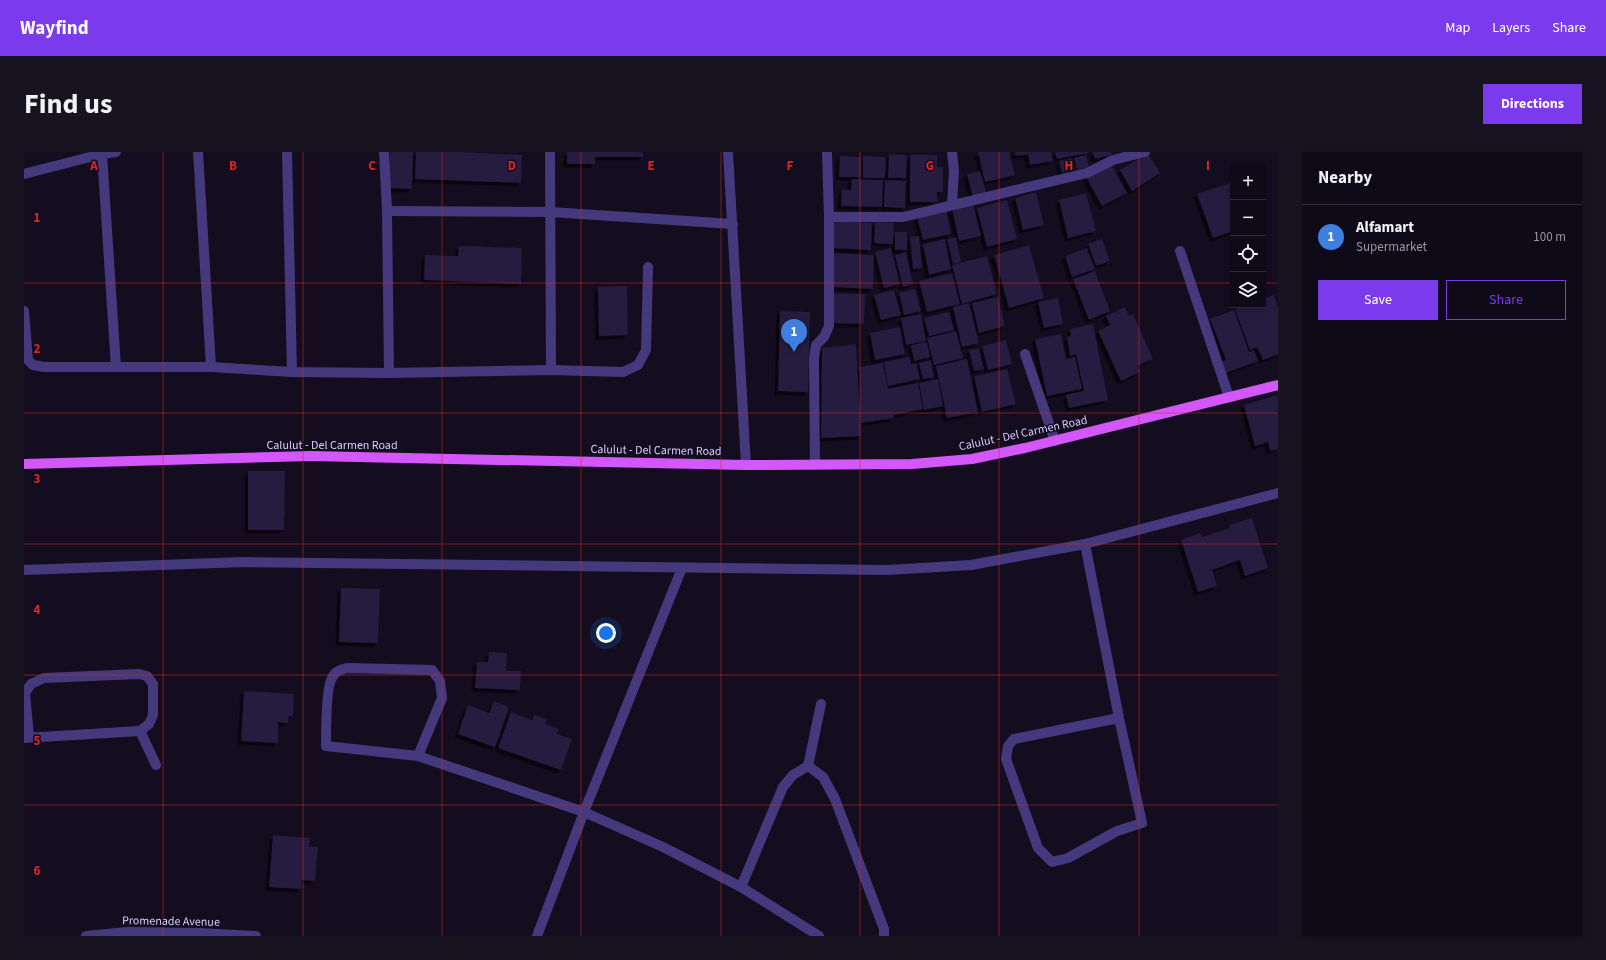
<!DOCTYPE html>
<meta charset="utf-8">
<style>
body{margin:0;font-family:"Source Sans 3",sans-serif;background:#171320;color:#f1f3f6}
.controls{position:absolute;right:12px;top:12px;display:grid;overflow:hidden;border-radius:0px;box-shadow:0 2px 6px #0003}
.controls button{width:36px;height:36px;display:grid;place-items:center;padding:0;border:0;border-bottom:1px solid #2e2b36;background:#0e0a17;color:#f1f3f6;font:20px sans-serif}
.you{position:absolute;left:582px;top:481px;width:14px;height:14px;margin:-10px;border:3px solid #fff;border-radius:50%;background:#1a73e8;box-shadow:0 0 0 6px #1a73e833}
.badge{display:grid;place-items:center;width:26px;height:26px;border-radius:50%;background:#7c3aed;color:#fff;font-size:13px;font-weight:700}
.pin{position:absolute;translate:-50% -33px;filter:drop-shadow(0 1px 2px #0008)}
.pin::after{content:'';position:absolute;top:21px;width:14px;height:12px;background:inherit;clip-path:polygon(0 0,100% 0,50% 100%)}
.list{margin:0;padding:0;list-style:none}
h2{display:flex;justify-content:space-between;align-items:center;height:52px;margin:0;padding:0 16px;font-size:17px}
h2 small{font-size:13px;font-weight:400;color:#9b9aa1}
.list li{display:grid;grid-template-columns:26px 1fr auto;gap:12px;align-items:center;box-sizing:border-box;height:64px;padding:0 16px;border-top:1px solid #2e2b36}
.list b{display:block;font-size:15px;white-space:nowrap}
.list p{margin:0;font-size:13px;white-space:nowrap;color:#9b9aa1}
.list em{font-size:13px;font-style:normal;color:#9b9aa1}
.actions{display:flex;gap:8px;padding:12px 16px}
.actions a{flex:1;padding:9px 0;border:1px solid #7c3aed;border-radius:0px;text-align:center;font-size:14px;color:#7c3aed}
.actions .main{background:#7c3aed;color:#fff}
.icon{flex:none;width:22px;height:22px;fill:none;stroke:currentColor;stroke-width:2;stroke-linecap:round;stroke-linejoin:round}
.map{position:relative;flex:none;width:1254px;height:784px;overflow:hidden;border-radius:0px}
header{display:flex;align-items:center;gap:24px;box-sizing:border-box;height:56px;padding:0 20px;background:#7c3aed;color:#fff}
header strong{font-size:19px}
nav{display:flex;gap:22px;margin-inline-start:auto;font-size:14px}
.intro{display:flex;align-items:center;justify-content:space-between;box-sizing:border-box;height:96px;padding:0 24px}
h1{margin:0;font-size:28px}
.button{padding:10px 18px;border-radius:0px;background:#7c3aed;color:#fff;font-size:14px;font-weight:700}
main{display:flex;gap:24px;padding:0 24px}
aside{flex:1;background:#0e0a17;border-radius:0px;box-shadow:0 2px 6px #0003}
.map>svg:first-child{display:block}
.building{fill:#271a40;filter:url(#shadow)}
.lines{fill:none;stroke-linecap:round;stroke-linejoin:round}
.minor{stroke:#45397d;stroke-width:10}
.major{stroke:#d457fb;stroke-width:10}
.grid{fill:none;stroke:#d62828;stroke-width:1;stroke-opacity:0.55}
.labels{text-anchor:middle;stroke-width:3;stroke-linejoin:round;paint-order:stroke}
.street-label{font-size:12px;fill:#d9cdfe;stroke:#130d1f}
.grid-label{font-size:13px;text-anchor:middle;font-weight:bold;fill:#d62828;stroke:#130d1f;stroke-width:3;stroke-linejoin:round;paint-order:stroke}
</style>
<header>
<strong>Wayfind</strong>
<nav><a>Map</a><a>Layers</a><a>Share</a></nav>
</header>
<div class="intro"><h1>Find us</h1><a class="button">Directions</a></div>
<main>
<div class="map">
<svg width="1254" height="784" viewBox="0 0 1254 784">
<defs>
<filter id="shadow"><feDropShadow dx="-3.5" dy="3.5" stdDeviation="0" flood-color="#0009"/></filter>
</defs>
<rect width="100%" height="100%" fill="#130d1f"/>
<g class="building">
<path d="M366,0H389L388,37L365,36Z"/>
<path d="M392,0H437L498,3L497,31L391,27Z"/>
<path d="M543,0H619V5H571V12H543Z"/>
<path d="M954,0H985L991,23L961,30Z"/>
<path d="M991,0H1027L1029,9L1006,13L1004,2L992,4Z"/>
<path d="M1031,0H1064V1L1033,7Z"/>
<path d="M1069,0H1087L1088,3L1071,7Z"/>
<path d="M1124,1L1136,21L1108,39L1096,18Z"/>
<path d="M865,2L883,3L882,26H864Z"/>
<path d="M886,3H913V15H919V40H913V50H886Z"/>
<path d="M1062,3L1065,15L1053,18L1050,6Z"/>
<path d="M816,4L837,5V25H815Z"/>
<path d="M839,4L862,5L861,26H839Z"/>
<path d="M1048,6L1051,18L1038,21L1035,9Z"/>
<path d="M1087,12L1103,41L1078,54L1062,25Z"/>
<path d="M956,19L963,43L949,46L943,22Z"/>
<path d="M828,27L859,28L858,55L817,54L818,38H827Z"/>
<path d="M861,28L882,29L881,56L860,55Z"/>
<path d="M1206,31L1209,39V79L1189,86L1173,42Z"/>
<path d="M1012,40L1020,73L999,78L991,46Z"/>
<path d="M1062,41L1072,79L1044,86L1035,48Z"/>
<path d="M983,48L993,87L963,95L953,56Z"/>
<path d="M949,52L957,84L935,89L928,57Z"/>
<path d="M922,58L927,82L899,88L893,65Z"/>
<path d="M808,69L848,71L847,98L807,96Z"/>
<path d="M851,70L870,71L869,92L850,91Z"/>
<rect x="871" y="80" width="12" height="18"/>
<path d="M895,84L898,116L889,117L886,85Z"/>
<path d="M932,85L937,110L929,112L923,87Z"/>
<path d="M921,87L927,117L905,123L899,92Z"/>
<path d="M1078,87L1086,109L1072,114L1064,92Z"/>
<path d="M1005,93L1020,146L985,156L970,103Z"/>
<path d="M435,94L498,96L497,132L400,128L401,103L434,104Z"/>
<path d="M867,96L876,132L860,136L851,100Z"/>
<path d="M1063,96L1071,117L1048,125L1041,104Z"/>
<path d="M882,100L889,132L879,135L871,103Z"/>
<path d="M808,101L850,103L849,137L807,135Z"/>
<path d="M963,104L973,142L938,152L928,113Z"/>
<path d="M1071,119L1086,159L1065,168L1049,127Z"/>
<path d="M928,121L936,152L903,160L895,129Z"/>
<path d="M603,134L604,183L575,184L574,135Z"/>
<path d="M891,137L897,159L880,163L875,141Z"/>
<path d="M870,138L877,163L857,168L850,143Z"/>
<path d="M807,141L841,142L840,172L806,171Z"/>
<path d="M1250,143L1254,155V202L1239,208L1233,195L1226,198L1211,157L1223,153H1239V147Z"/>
<path d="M974,145L981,174L955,181L948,151Z"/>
<path d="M1034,146L1039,172L1020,176L1014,150Z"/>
<path d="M945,151L955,191L938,195L929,155Z"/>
<path d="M1101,155L1105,164L1109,162L1129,207L1113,214L1116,220L1097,229L1074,179L1086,173L1082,164Z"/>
<path d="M1210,158L1225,200L1230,198L1234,209L1202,221L1198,210L1202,208L1186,167Z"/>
<path d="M756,159L786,160L784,240L754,239Z"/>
<path d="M925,160L930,178L905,184L900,166Z"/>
<path d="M897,162L902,189L882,193L877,166Z"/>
<path d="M1069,172L1084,248L1045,256L1042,243L1060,239L1052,202L1046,204L1043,185L1047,184L1046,177Z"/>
<path d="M876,175L881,202L851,208L846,181Z"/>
<path d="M932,179L939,206L910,213L903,186Z"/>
<path d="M1037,182L1042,207L1051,205L1058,237L1023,244L1011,187Z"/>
<path d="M982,188L988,212L964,218L958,194Z"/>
<path d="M903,190L906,205L890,209L887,193Z"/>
<path d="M832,192L836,264V215L859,211L864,237L894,231L899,257L869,263L870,266L837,271V284L797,286L798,196Z"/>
<path d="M955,196L960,217L950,219L945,198Z"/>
<path d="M886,205L887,212L892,211L896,227L864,234L860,210Z"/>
<path d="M943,207L954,260L923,266L912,214Z"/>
<path d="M907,208L910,225L899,227L895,211Z"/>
<path d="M983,217L992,252L958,260L950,224Z"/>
<path d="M914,227L919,254L900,258L895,231Z"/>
<path d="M1254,243V297L1246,299L1244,290L1231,294L1220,253Z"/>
<path d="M224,319H261L260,378H224Z"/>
<path d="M1228,366L1244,416L1221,424L1216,408L1188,418L1193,434L1174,440L1157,388L1176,381L1178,385L1206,376L1205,373Z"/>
<path d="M317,436L356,437L354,491L315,490Z"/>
<path d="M465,500L483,501L482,519H497L496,538L451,536L453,510H464Z"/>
<path d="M220,539L270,542L269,564H265L264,571L254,570V591L217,589Z"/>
<path d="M470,549L485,555L471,595L434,582L444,553L465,561Z"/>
<path d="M487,560L508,568L510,563L523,567L521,572L535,577L533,582L548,587L537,618L474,596Z"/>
<path d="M249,683L286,686L285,695H294L291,729L278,728L277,737L245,735Z"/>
</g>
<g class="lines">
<g class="minor">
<path d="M174,0L187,215"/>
<path d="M263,0L268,220"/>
<path d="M360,0L363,59L365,221"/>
<path d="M526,0L527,218"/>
<path d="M704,0L722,313"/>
<path d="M928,0L930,19L928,53"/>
<path d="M78,2L92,215"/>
<path d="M0,22L78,2L92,0"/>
<path d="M363,59L526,60L709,72"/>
<path d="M805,65H879L1063,21L1089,8L1121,0"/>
<path d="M1156,99L1205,245"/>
<path d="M0,159L4,208L9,213L20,215H187L268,220L365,221L527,218L599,220L614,213L622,198L624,115"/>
<path d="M1001,202L1031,289"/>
<path d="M791,312L790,206L792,193L800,185L805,174V65L803,0"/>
<path d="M1061,392L1095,566L1118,671L1093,679L1044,706L1028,710L1014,696L982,607L984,594L990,587L1095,566"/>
<path d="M0,418L219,410L863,418L947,413L1061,392L1254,341"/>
<path d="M116,579L132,613"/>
<path d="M0,586L116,579L125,572L129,563V532L123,524L115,522L20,526L7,532L1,541L5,585"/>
<path d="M394,604L418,546L416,529L408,518L323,516C316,518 311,519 308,526C302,534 302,582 302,594L394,604L560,660L639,695L717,735L795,784"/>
<path d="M784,614L799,625L811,647L860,777V784"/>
<path d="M717,735L759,635L769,623L784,614L797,552"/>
<path d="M62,784L103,780L175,781L232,784"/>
<path d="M513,784L560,660L658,416"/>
</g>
<path class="major" d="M0,312L286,304L722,313L888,312L948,307L1001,296L1254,233"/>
</g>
<path class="grid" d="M139,0V784M279,0V784M418,0V784M557,0V784M697,0V784M836,0V784M975,0V784M1115,0V784M0,131H1209M1239,131H1254M0,261H1254M0,392H1254M0,523H1254M0,653H1254"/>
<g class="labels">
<g class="street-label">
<text transform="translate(999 281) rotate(-12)" y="4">Calulut - Del Carmen Road</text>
<text x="308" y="297">Calulut - Del Carmen Road</text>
<text transform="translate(632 298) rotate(1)" y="4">Calulut - Del Carmen Road</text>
<text transform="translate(147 769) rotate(1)" y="4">Promenade Avenue</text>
</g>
</g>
<g class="grid-label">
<text x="70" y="18">A</text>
<text x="209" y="18">B</text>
<text x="348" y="18">C</text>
<text x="488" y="18">D</text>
<text x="627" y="18">E</text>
<text x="766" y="18">F</text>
<text x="906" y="18">G</text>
<text x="1045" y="18">H</text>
<text x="1184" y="18">I</text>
<text x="13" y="70">1</text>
<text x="13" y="201">2</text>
<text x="13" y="331">3</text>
<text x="13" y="462">4</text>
<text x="13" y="593">5</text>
<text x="13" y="723">6</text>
</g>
</svg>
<div class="controls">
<button>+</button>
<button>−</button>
<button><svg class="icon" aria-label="locate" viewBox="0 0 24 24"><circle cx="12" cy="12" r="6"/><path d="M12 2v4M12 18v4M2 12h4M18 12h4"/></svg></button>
<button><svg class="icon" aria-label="layers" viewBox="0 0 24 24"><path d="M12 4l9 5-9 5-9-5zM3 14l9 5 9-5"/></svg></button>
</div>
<div class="you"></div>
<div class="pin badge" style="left:770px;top:200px;background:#3f7fe0">1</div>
</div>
<aside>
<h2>Nearby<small></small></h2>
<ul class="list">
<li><span class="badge" style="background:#3f7fe0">1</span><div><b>Alfamart</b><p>Supermarket</p></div><em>100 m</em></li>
</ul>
<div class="actions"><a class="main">Save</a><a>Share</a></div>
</aside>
</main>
